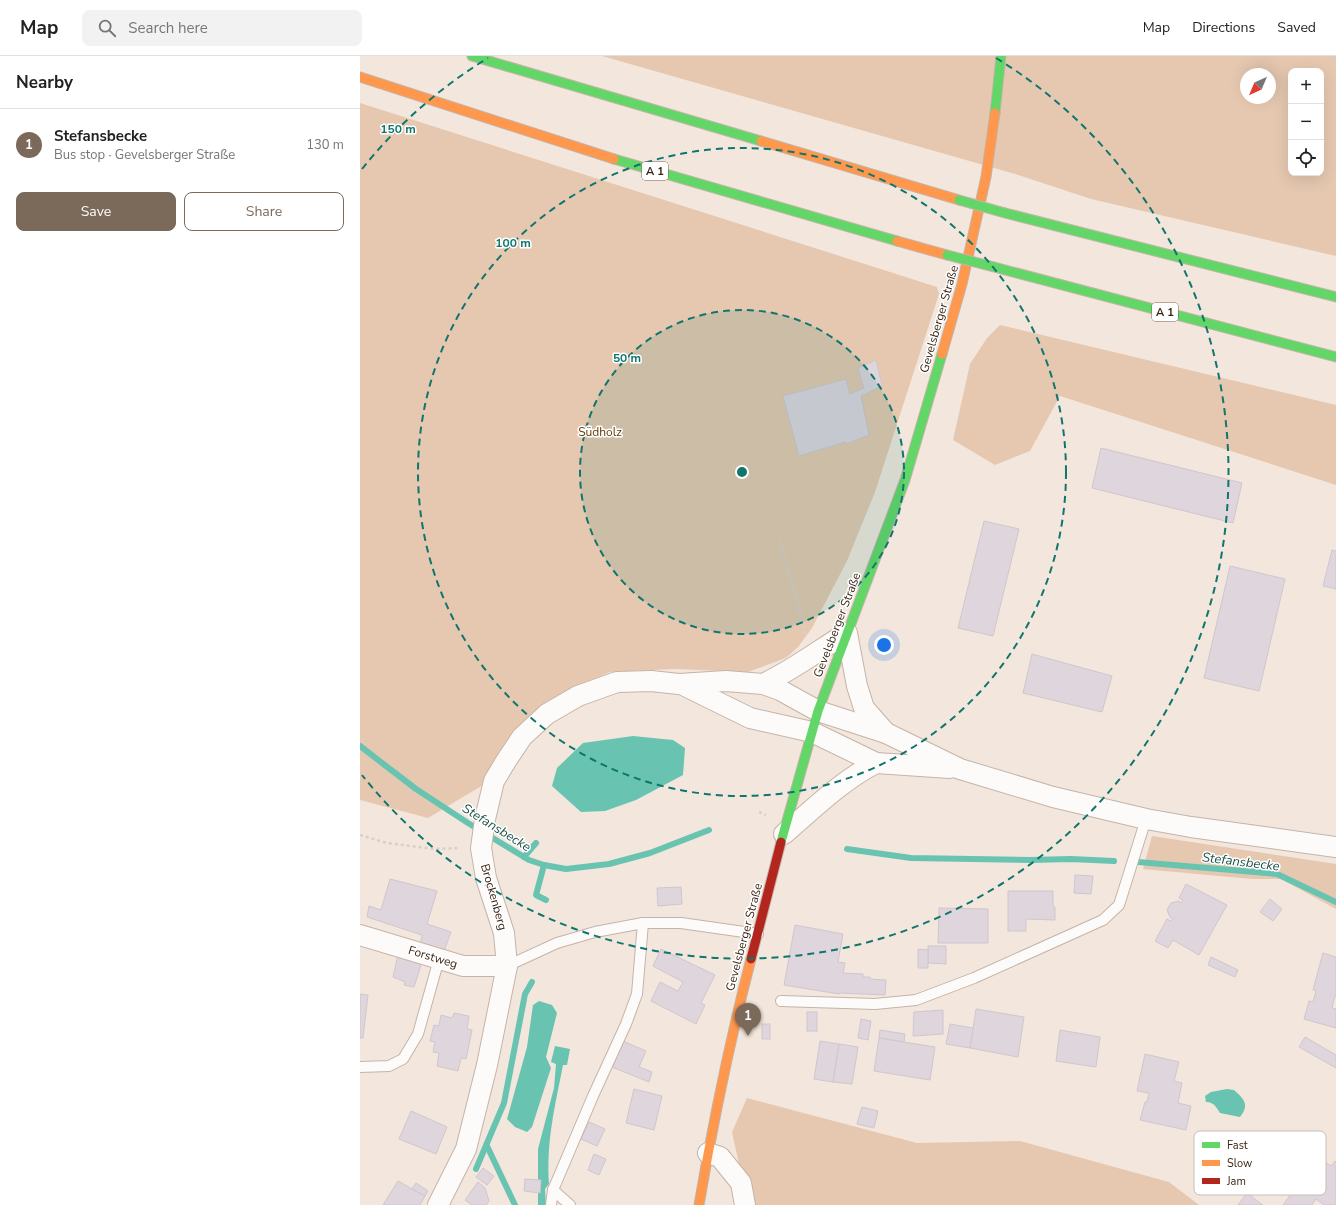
<!DOCTYPE html>
<meta charset="utf-8">
<style>
body{margin:0;font-family:"Nunito Sans",sans-serif;background:#f2f2f2;color:#222}
.controls{position:absolute;right:12px;top:12px;display:grid;overflow:hidden;border-radius:8px;box-shadow:0 4px 16px #0002}
.controls button{width:36px;height:36px;display:grid;place-items:center;padding:0;border:0;border-bottom:1px solid #e0e0e0;background:#fff;color:#222;font:20px sans-serif}
.compass{position:absolute;left:880px;top:12px;width:36px;height:36px;border-radius:50%;background:#fff;box-shadow:0 4px 16px #0002;rotate:224deg}
.you{position:absolute;left:524px;top:589px;width:14px;height:14px;margin:-10px;border:3px solid #fff;border-radius:50%;background:#1a73e8;box-shadow:0 0 0 6px #1a73e833}
.badge{display:grid;place-items:center;width:26px;height:26px;border-radius:50%;background:#7b6959;color:#fff;font-size:13px;font-weight:700}
.pin{position:absolute;translate:-50% -33px;filter:drop-shadow(0 1px 2px #0008)}
.pin::after{content:'';position:absolute;top:21px;width:14px;height:12px;background:inherit;clip-path:polygon(0 0,100% 0,50% 100%)}
.list{margin:0;padding:0;list-style:none}
h2{display:flex;justify-content:space-between;align-items:center;height:52px;margin:0;padding:0 16px;font-size:17px}
h2 small{font-size:13px;font-weight:400;color:#767676}
.list li{display:grid;grid-template-columns:26px 1fr auto;gap:12px;align-items:center;box-sizing:border-box;height:72px;padding:0 16px;border-top:1px solid #e0e0e0}
.list b{display:block;font-size:15px;white-space:nowrap}
.list p{margin:0;font-size:13px;white-space:nowrap;color:#767676}
.list em{font-size:13px;font-style:normal;color:#767676}
.actions{display:flex;gap:8px;padding:12px 16px}
.actions a{flex:1;padding:9px 0;border:1px solid #7b6959;border-radius:8px;text-align:center;font-size:14px;color:#7b6959}
.actions .main{background:#7b6959;color:#fff}
.icon{flex:none;width:22px;height:22px;fill:none;stroke:currentColor;stroke-width:2;stroke-linecap:round;stroke-linejoin:round}
.map{position:relative;flex:none;width:976px;height:1149px;overflow:hidden}
header{display:flex;align-items:center;gap:24px;box-sizing:border-box;height:56px;padding:0 20px;background:#fff;border-bottom:1px solid #e0e0e0}
header strong{font-size:19px}
nav{display:flex;gap:22px;margin-inline-start:auto;font-size:14px}
.search{width:280px;height:36px;background:#f2f2f2;display:flex;align-items:center;gap:10px;box-sizing:border-box;padding:0 14px;border-radius:8px;color:#767676;font-size:15px}
main{display:flex}
aside{flex:1;background:#fff}
.map>svg:first-child{display:block}
.green{fill:#e6c8b0;fill-rule:evenodd}
.water{fill:#68c4b1}
.lines{fill:none;stroke-linecap:round;stroke-linejoin:round}
.stream{stroke:#68c4b1;stroke-width:6}
.building{fill:#dfd5dd;stroke:#d0c6cd}
.lane-casing{stroke:#c4b4a8;stroke-width:12}
.street-casing{stroke:#c4b4a8;stroke-width:22}
.fast-casing{stroke:#c4b4a8;stroke-width:11}
.slow-casing{stroke:#c4b4a8;stroke-width:11}
.jam-casing{stroke:#c4b4a8;stroke-width:11}
.path{stroke:#d5d1cd;stroke-width:2.5;stroke-dasharray:3 3;stroke-linecap:butt}
.lane{stroke:#fdfbfa;stroke-width:10}
.street{stroke:#fdfbfa;stroke-width:20}
.fast{stroke:#63d668;stroke-width:9}
.slow{stroke:#ff974d;stroke-width:9}
.jam{stroke:#b3261e;stroke-width:9}
.fast-bridge-casing{stroke:#c4b4a8;stroke-width:11;stroke-linecap:butt}
.fast-bridge{stroke:#63d668;stroke-width:9}
.ring{fill:none;stroke:#0f766e;stroke-width:2;stroke-dasharray:7 5}
.labels{text-anchor:middle;stroke-width:3;stroke-linejoin:round;paint-order:stroke}
.shield{fill:#fff;stroke:#75665a;stroke-width:1}
.shield-label{font-size:11px;font-weight:bold;fill:#3a2513}
.street-label{font-size:12px;fill:#3a2513;stroke:#fff}
.park-label{font-size:12px;fill:#663705;stroke:#fff}
.water-label{font-size:13px;font-style:italic;fill:#1c5148;stroke:#fff}
.key{fill:#fff;stroke:#c4beb8;stroke-width:1}
.key-label{font-size:11px;fill:#3a2513}
.centre{fill:#0f766e;stroke:#fff;stroke-width:2}
.ring-label{font-size:12px;text-anchor:middle;font-weight:bold;fill:#0f766e;stroke:#fff;stroke-width:3;stroke-linejoin:round;paint-order:stroke}
</style>
<header>
<strong>Map</strong>
<div class="search"><svg class="icon" aria-label="search" viewBox="0 0 24 24"><circle cx="10" cy="10" r="6"/><path d="M15 15l6 6"/></svg>Search here</div>
<nav><a>Map</a><a>Directions</a><a>Saved</a></nav>
</header>
<main>
<aside>
<h2>Nearby<small></small></h2>
<ul class="list">
<li><span class="badge">1</span><div><b>Stefansbecke</b><p>Bus stop · Gevelsberger Straße</p></div><em>130 m</em></li>
</ul>
<div class="actions"><a class="main">Save</a><a>Share</a></div>
</aside>
<div class="map">
<svg width="976" height="1149" viewBox="0 0 976 1149">
<rect width="100%" height="100%" fill="#f3e6dc"/>
<g class="green">
<path d="M242,0H976V200L731,143L655,118ZM931,15H961V117H931ZM886,18H910V42H886Z"/>
<path d="M0,47L577,231L579,238L515,436L487,505L452,572L438,591L427,601L418,605L388,616L314,613L250,616L210,633L190,644L157,671L123,729L68,762L0,744Z"/>
<path d="M640,269L976,349V429L700,340L670,395L635,409L593,384L610,308L627,282Z"/>
<path d="M792,780L976,808V853L921,823H892L783,813Z"/>
<path d="M387,1042L557,1087L660,1085L809,1126L839,1149H388L372,1076Z"/>
</g>
<g class="water">
<path d="M273,680L313,684L325,692L323,719L276,744L245,755L221,756L192,730L197,712L223,687Z"/>
<path d="M179,945L192,949L197,957L186,1001L191,1012L172,1071L167,1076L155,1071L147,1063L167,991L173,949Z"/>
<path d="M195,990L210,993L207,1009H203C195,1050 186,1086 189,1128L185,1133L186,1149H178V1093L194,1032L196,1008L191,1006Z"/>
<path d="M867,1033L874,1034C884,1043 890,1049 880,1061L860,1057C856,1051 854,1046 846,1046L845,1040L851,1036Z"/>
</g>
<g class="lines">
<g class="stream">
<path d="M0,690L56,733L108,767L169,804L184,809L206,813L249,808L290,797L349,774"/>
<path d="M487,793L551,802L670,804L711,803L754,805"/>
<path d="M164,801L176,787"/>
<path d="M778,806L917,818L976,846"/>
<path d="M184,809L176,839L186,844"/>
<path d="M127,1090L155,1149"/>
<path d="M116,1113L144,1047L165,938L172,926"/>
</g>
</g>
<g class="building">
<path d="M516,304L522,330L501,340L509,379L486,388L485,386L439,400L423,340L486,323L490,338L504,332L498,312Z"/>
<path d="M741,392L882,427L873,467L732,432Z"/>
<path d="M624,465L659,473L633,580L598,572Z"/>
<path d="M972,494L976,495V533L963,530Z"/>
<path d="M870,510L925,523L899,635L844,622Z"/>
<path d="M672,598L752,620L742,656L663,637Z"/>
<path d="M715,819L733,820L731,838L714,837Z"/>
<path d="M30,823L77,835L67,868L91,876L84,895L60,889L62,879L7,861L9,850L21,854Z"/>
<path d="M826,828L867,849L839,899L813,884L808,892L795,885L807,863L811,865L813,863L810,861L807,854L811,847L819,845L821,847L823,844L819,842Z"/>
<path d="M321,831L322,848L298,850L297,832Z"/>
<path d="M648,835H693V851H695V864L666,863V875H648Z"/>
<path d="M910,843L922,853L913,865L900,856Z"/>
<path d="M579,852L628,853V887H578Z"/>
<path d="M435,869L483,878L478,906L485,907L483,917L503,918V921H510V923L526,924L525,939L480,937L479,938L424,929Z"/>
<path d="M568,890H586V908L568,907Z"/>
<path d="M301,893L355,919L341,947L345,949L336,968L291,945L300,926L318,935L323,926L293,910Z"/>
<path d="M558,893L568,894V912H558Z"/>
<path d="M963,897L976,901V941L975,940L972,952L976,953V972L944,963L949,945L953,946L956,935L953,934Z"/>
<path d="M38,899L62,906L54,931L44,929L45,926L33,921Z"/>
<path d="M851,901L878,914L875,921L848,909Z"/>
<path d="M0,938L8,939L3,982H0Z"/>
<path d="M616,953L664,961L658,1001L610,992Z"/>
<path d="M583,954V978L553,980L554,956Z"/>
<rect x="447" y="956" width="10" height="19"/>
<path d="M94,957L109,960L107,973L112,974L106,1003L101,1002L98,1015L77,1010L79,997L73,996L75,986L70,985L74,969L79,970L81,959L92,962Z"/>
<path d="M501,963L511,965L508,984L498,982Z"/>
<rect x="402" y="968" width="8" height="15"/>
<path d="M590,968L613,972L610,992L586,988Z"/>
<path d="M520,974L545,978L544,986L519,982Z"/>
<path d="M700,974L740,981L736,1011L696,1005Z"/>
<path d="M945,981L976,999V1012L939,991Z"/>
<path d="M519,982L575,991L570,1024L514,1015Z"/>
<path d="M263,985L286,995L279,1011L292,1016L289,1026L252,1011Z"/>
<path d="M460,985L479,988L473,1026L454,1023Z"/>
<path d="M479,988L498,991L492,1028L473,1026Z"/>
<path d="M785,998L819,1006L814,1025L822,1027L818,1047L831,1050L826,1074L780,1064L785,1046H787L789,1037L777,1035Z"/>
<path d="M274,1033L302,1040L294,1074L266,1067Z"/>
<path d="M502,1051L518,1055L514,1072L497,1068Z"/>
<path d="M51,1055L87,1071L76,1098L39,1083Z"/>
<path d="M229,1066L245,1073L237,1090L221,1083Z"/>
<path d="M234,1098L246,1103L239,1119L228,1114Z"/>
<path d="M958,1101L971,1110L975,1105L976,1106V1149H964L956,1143L952,1149H923Z"/>
<path d="M123,1112L134,1120L127,1129L116,1121Z"/>
<path d="M165,1123L181,1124L180,1137L164,1135Z"/>
<path d="M38,1125L65,1140L60,1149H23Z"/>
<path d="M118,1126L125,1132L129,1145L126,1149H112L105,1144Z"/>
<path d="M56,1127L68,1135L65,1140L52,1133Z"/>
<path d="M887,1137L903,1149H878Z"/>
</g>
<g class="lines">
<g class="lane-casing">
<g id="lane">
<path d="M147,910L197,887L235,876L283,867H321L398,878"/>
<path d="M421,945L515,948L556,944L614,922L743,864L759,849L786,763"/>
<path d="M0,1011L29,1010L43,1003L58,978L79,903"/>
<path d="M193,1134L233,1040L266,968L277,938L283,867"/>
<path d="M191,1149L193,1134L210,1149"/>
</g>
</g>
<g class="street-casing">
<g id="street">
<path d="M321,628L390,662L452,676L516,707L590,712"/>
<path d="M403,628C433,614 459,594 487,577L497,630L504,652L526,677"/>
<path d="M424,778C453,753 481,725 516,707"/>
<path d="M0,879L103,910H147"/>
<path d="M348,1097L360,1101L381,1127L385,1149"/>
<path d="M78,1149L106,1093L127,1009L147,910L144,877L126,822L121,792L125,763L134,725L146,705L162,681L187,658L218,640L257,626L291,625L319,628L366,625L403,628L420,634L458,655L526,677L600,713L693,741L786,763L831,771L976,791"/>
</g>
</g>
<g class="fast-casing">
<g id="fast">
<path d="M112,0L401,85"/>
<path d="M635,57L641,0"/>
<path d="M254,103L537,185"/>
<path d="M645,157L976,241"/>
<path d="M634,211L976,301"/>
<path d="M421,786L458,655L545,424L582,298"/>
</g>
</g>
<g class="slow-casing">
<g id="slow">
<path d="M0,21L254,103"/>
<path d="M401,85L599,144"/>
<path d="M537,185L587,199"/>
<path d="M582,298L602,228L626,121L635,57"/>
<path d="M339,1149C353,1067 370,984 391,903"/>
</g>
</g>
<g class="jam-casing">
<path id="jam" d="M391,903L421,786"/>
</g>
<g class="path">
<path d="M419,483L438,546L445,579"/>
<path d="M399,756L406,759"/>
<path d="M0,779L27,787L75,793L100,792"/>
</g>
<use href="#lane" class="lane"/>
<use href="#street" class="street"/>
<use href="#fast" class="fast"/>
<use href="#slow" class="slow"/>
<use href="#jam" class="jam"/>
<g class="fast-bridge-casing">
<g id="fast-bridge">
<path d="M599,144L645,157"/>
<path d="M587,199L634,211"/>
</g>
</g>
<use href="#fast-bridge" class="fast-bridge"/>
</g>
<circle cx="382" cy="416" r="162" fill="#0f766e" fill-opacity=".12"/>
<g class="ring">
<circle cx="382" cy="416" r="162"/>
<circle cx="382" cy="416" r="324"/>
<path d="M2 113A486 486 0 0 1 128 2M636 2A486 486 0 1 1 2 719"/>
</g>
<g class="labels">
<g class="shield">
<rect x="282" y="106" width="26" height="18" rx="3"/>
<rect x="792" y="247" width="26" height="18" rx="3"/>
</g>
<g class="shield-label">
<text x="295" y="119">A 1</text>
<text x="805" y="260">A 1</text>
</g>
<g class="street-label">
<text transform="translate(579 263) rotate(-74)" y="4">Gevelsberger Straße</text>
<text transform="translate(477 569) rotate(-69)" y="4">Gevelsberger Straße</text>
<text transform="translate(134 841) rotate(74)" y="4">Brockenberg</text>
<text transform="translate(384 881) rotate(-75)" y="4">Gevelsberger Straße</text>
<text transform="translate(73 901) rotate(17)" y="4">Forstweg</text>
</g>
<g class="park-label">
<text x="240" y="380">Südholz</text>
</g>
<g class="water-label">
<text transform="translate(137 771) rotate(32)" y="5">Stefansbecke</text>
<text transform="translate(881 805) rotate(7)" y="5">Stefansbecke</text>
</g>
</g>
<rect x="834" y="1075" width="132" height="64" rx="6" class="key"/>
<rect x="842" y="1086" width="18" height="6" fill="#63d668"/>
<rect x="842" y="1104" width="18" height="6" fill="#ff974d"/>
<rect x="842" y="1122" width="18" height="6" fill="#b3261e"/>
<g class="key-label">
<text x="867" y="1093">Fast</text>
<text x="867" y="1111">Slow</text>
<text x="867" y="1129">Jam</text>
</g>
<circle cx="382" cy="416" r="6" class="centre"/>
<g class="ring-label">
<text x="38" y="77">150 m</text>
<text x="153" y="191">100 m</text>
<text x="267" y="306">50 m</text>
</g>
</svg>
<div class="controls">
<button>+</button>
<button>−</button>
<button><svg class="icon" aria-label="locate" viewBox="0 0 24 24"><circle cx="12" cy="12" r="6"/><path d="M12 2v4M12 18v4M2 12h4M18 12h4"/></svg></button>
</div>
<svg class="compass" viewBox="-18 -18 36 36"><path d="M0-13l5 13h-10z" fill="#e53935"/><path d="M0 13l5-13h-10z" fill="#767676"/></svg>
<div class="you"></div>
<div class="pin badge" style="left:388px;top:980px">1</div>
</div>
</main>
